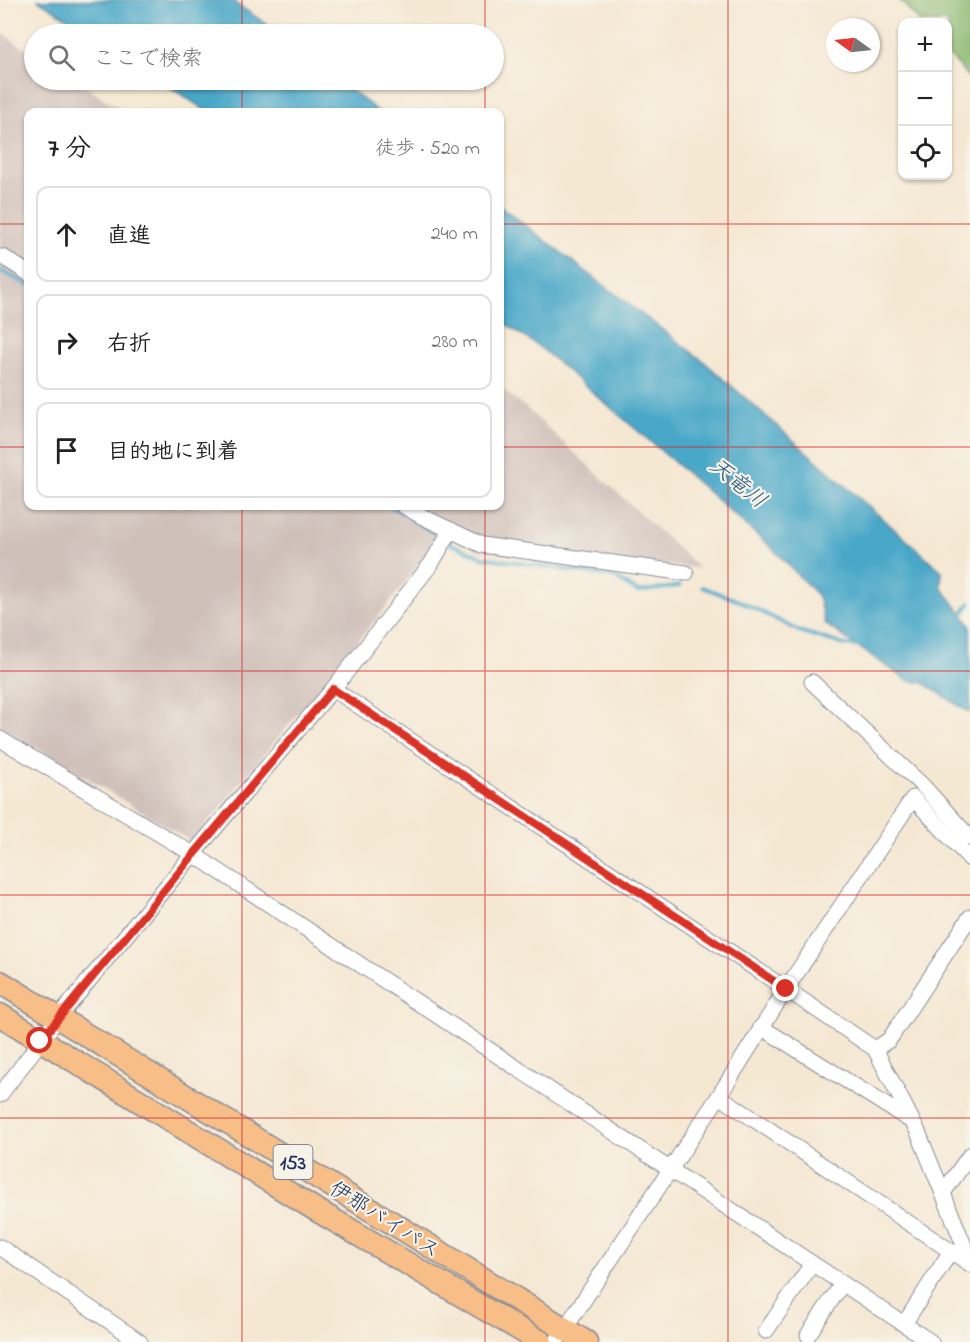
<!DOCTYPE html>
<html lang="ja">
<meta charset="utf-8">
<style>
body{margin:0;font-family:"Indie Flower","Klee One",sans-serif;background:#f6f6f6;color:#222}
.controls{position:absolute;right:18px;top:18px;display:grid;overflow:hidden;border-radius:12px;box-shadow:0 2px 4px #0004}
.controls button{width:54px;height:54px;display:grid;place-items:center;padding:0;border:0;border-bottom:2px solid #e0e0e0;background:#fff;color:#222;font:30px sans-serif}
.compass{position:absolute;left:826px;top:18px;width:54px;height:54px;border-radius:50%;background:#fff;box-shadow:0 2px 4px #0004;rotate:285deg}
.stop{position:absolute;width:18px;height:18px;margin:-14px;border:4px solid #d93025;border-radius:50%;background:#fff}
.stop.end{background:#d93025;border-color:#fff;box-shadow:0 2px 6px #0008}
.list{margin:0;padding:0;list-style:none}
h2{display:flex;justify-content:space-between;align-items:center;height:78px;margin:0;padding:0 24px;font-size:26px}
h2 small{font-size:20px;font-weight:400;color:#767676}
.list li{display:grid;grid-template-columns:39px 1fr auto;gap:18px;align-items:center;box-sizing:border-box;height:96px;margin:0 12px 12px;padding:0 12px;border:2px solid #e0e0e0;border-radius:12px}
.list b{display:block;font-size:22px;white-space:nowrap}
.list em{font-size:20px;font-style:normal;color:#767676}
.icon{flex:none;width:33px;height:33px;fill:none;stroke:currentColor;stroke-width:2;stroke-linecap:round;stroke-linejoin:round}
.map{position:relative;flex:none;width:970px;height:1342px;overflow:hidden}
.search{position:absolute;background:#fff;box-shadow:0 2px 4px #0004;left:24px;top:24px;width:480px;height:66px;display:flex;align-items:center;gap:15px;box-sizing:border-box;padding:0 21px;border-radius:33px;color:#767676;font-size:22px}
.panel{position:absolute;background:#fff;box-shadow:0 2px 4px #0004;left:24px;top:108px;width:480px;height:402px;border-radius:12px}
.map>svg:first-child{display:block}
.industrial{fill:#cfc0ba}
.forest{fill:#88b770;stroke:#527367;stroke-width:1.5}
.water{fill:#49a7c8;stroke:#326b93;stroke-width:1.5}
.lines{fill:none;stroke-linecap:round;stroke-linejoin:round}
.stream{stroke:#49a7c8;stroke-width:4}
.minor-casing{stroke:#888c98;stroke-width:17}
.highway-casing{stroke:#888c98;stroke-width:25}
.minor{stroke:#fff;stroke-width:15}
.highway{stroke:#f7be88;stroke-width:22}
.route{stroke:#d93025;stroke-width:8}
.grid{fill:none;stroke:#d62828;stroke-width:1.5;stroke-opacity:0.55}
.labels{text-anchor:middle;stroke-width:4.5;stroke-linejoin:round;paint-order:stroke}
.shield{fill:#f7f3e8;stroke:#5d6a87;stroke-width:1.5}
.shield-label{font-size:20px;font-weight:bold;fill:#1b2f5e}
.street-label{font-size:21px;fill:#1b2f5e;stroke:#f7f3e8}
.water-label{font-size:22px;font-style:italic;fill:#2b5983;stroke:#f7f3e8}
</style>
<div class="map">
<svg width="970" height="1342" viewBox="0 0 970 1342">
<rect width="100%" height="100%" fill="#f7f3e8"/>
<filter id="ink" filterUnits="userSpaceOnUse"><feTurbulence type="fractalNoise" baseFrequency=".0167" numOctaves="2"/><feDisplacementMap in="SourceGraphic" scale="12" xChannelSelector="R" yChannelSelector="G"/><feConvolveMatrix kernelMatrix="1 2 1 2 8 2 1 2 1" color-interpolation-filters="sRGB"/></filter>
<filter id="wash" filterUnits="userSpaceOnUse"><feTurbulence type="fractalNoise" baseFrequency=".008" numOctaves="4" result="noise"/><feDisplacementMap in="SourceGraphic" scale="24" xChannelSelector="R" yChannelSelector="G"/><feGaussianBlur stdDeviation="1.35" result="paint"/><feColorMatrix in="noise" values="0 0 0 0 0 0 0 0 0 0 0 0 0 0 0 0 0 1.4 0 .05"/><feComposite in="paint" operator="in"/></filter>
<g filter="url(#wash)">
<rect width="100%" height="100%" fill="#f5e8d3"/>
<path class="industrial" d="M0,32L34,54V80H74L125,112H28V506H500V388L525,407L699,568L478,550L440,532L433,542L434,546L382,612L192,842L19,737L10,735L3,737L0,735Z"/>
<path class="forest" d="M900,0H970V79L948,54V22H920Z"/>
<g class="water">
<path d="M38,0H231L281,34H93Z"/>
<path d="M159,80H338L379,112H208Z"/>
<path d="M500,206L702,360L942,571L941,587L970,624V713L924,683L907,680L825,624L818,596L774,550L673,461L542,349L500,320Z"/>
</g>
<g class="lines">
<g class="stream">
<path d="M0,271L3,272L28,285"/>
<path d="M390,506L402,513"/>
<path d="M409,517L443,539"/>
<path d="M449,543L482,557L614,577L638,592L680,586"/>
<path d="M702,587L742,602L799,631L845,645L860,646"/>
<path d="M960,617L970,603"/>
</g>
</g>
</g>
<g filter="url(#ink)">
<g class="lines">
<g class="minor-casing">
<g id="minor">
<path d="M0,257H3L28,273"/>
<path d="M404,506L423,517L482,545L686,573"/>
<path d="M812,682L923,786L970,838"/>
<path d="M333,689L786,989L875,1049L918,1132L970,1260"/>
<path d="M0,739L193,854L931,1342"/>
<path d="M761,1027L911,1121"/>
<path d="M875,1049L889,1040L970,917"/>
<path d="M0,1095L58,1018L193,854L333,689L431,564L451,530"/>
<path d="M719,1096L970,1264"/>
<path d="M943,1193L970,1155"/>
<path d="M0,1247L140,1342"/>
<path d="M904,1324L951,1251"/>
<path d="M766,1331L812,1264"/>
<path d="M808,1335L842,1284"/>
<path d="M556,1342L719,1096L786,989L913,798L970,859"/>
</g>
</g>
<g class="highway-casing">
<g id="highway">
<path d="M0,982L586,1342"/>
<path d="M0,1015L313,1208L541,1342"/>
</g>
</g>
<use href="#minor" class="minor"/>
<use href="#highway" class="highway"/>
</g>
</g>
<g class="lines" filter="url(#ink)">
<path class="route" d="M40,1041L194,854L333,689L786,989"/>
</g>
<path class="grid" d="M242,0V34M485,0V34M728,0V1342M242,80V112M485,80V112M0,224H28M500,224H970M0,447H28M500,447H970M242,506V1342M485,506V1342M0,671H970M0,895H970M0,1118H970"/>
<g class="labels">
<rect class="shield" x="273.5" y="1145" width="39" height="34" rx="4.5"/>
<g class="shield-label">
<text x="293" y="1169">153</text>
</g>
<g class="street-label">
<text transform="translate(385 1219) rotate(32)" y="7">伊那バイパス</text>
</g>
<g class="water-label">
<text transform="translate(739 482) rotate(39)" y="8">天竜川</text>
</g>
</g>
</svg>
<div class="controls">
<button>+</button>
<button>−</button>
<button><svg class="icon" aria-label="locate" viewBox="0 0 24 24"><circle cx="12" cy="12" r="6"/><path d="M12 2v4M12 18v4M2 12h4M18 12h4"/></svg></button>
</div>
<svg class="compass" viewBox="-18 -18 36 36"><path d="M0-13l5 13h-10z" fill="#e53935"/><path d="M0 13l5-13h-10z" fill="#767676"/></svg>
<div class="stop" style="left:40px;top:1041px"></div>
<div class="stop end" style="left:786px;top:989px"></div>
<div class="search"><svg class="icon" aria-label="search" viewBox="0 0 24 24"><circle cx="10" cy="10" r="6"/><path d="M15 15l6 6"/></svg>ここで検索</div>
<section class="panel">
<h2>7 分<small>徒歩 · 520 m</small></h2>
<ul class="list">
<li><svg class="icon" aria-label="ahead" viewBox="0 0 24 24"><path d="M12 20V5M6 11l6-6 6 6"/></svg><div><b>直進</b></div><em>240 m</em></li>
<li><svg class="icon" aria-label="right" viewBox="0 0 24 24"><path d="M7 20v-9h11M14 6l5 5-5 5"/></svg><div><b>右折</b></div><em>280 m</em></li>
<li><svg class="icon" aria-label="arrive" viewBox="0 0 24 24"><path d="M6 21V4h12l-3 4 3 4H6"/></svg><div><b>目的地に到着</b></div></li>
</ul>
</section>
</div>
